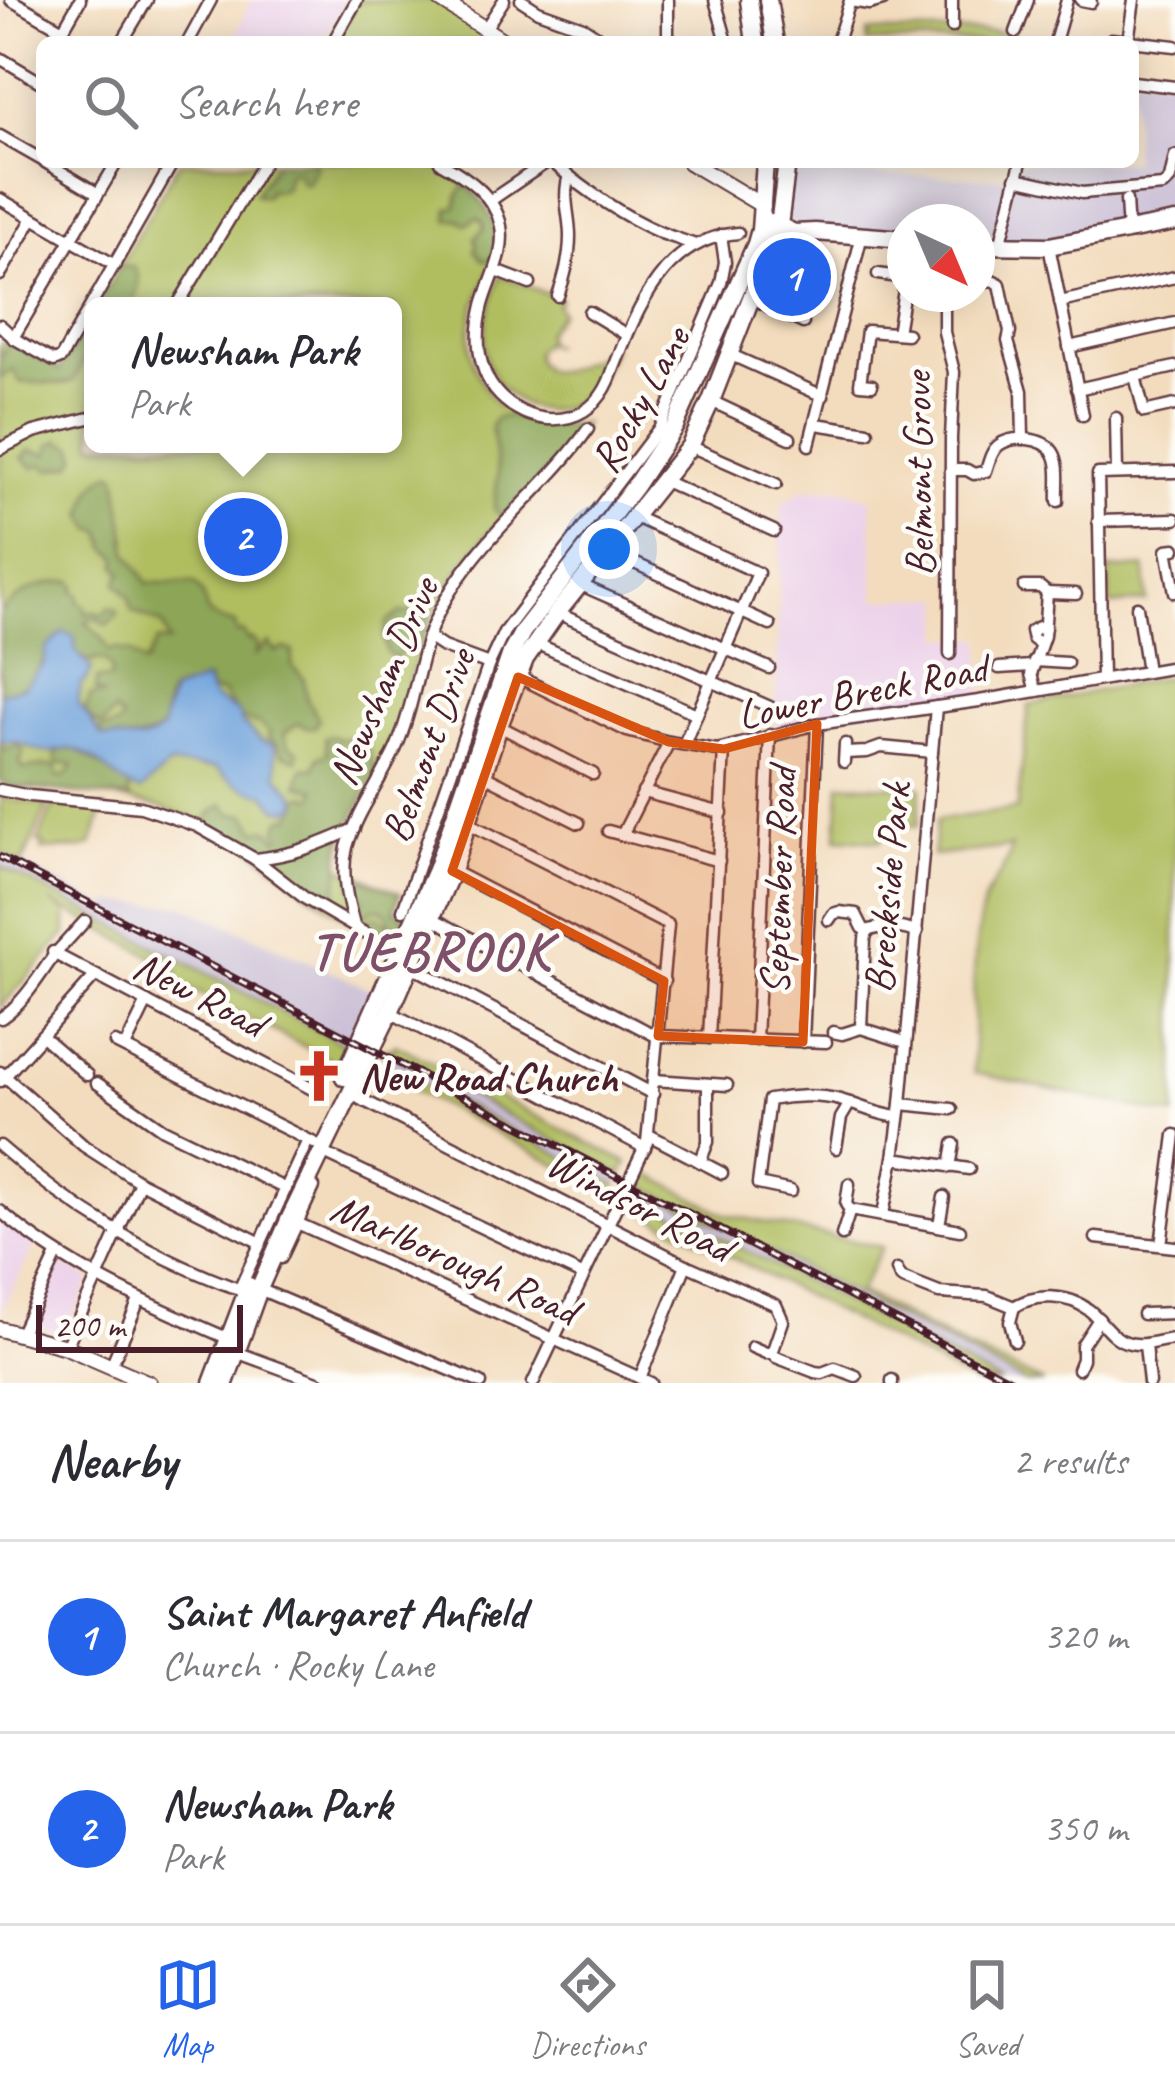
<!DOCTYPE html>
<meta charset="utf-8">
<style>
body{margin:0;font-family:Caveat,sans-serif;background:#f2f2f3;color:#2b2b33}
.compass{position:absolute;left:887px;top:204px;width:108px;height:108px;border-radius:50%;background:#fff;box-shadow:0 6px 30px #0003;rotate:136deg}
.scale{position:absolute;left:36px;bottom:30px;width:207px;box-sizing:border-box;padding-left:12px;border:6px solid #4a1f2b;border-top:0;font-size:33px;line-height:42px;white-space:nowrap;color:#4a1f2b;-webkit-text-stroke:9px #fdfcf7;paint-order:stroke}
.you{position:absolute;left:609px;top:549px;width:42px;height:42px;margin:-30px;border:9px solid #fff;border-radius:50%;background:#1a73e8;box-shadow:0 0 0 18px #1a73e833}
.badge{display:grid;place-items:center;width:78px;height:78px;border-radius:50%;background:#2563eb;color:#fff;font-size:39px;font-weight:700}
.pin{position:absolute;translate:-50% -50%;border:6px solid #fff;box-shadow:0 3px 12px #0006}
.popup{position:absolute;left:84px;top:297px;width:318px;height:156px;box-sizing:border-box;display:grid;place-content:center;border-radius:18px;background:#fff;filter:drop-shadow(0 3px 9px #0005);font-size:39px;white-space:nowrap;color:#7c7c81}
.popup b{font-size:45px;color:#2b2b33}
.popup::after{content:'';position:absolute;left:50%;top:100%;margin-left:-24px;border:24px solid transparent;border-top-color:#fff}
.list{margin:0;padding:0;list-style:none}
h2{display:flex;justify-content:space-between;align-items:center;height:156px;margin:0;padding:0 48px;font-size:51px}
h2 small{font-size:39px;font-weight:400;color:#7c7c81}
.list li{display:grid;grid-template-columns:78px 1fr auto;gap:36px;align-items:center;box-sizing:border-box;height:192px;padding:0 48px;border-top:3px solid #e1e1e2}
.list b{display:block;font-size:45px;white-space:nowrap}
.list p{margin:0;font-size:39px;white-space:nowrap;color:#7c7c81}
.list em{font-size:39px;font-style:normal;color:#7c7c81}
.icon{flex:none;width:66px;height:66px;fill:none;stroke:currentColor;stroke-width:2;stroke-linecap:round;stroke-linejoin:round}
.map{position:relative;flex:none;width:1175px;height:1383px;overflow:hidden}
.search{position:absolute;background:#fff;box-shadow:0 6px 30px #0003;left:36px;right:36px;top:36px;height:132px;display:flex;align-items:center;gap:30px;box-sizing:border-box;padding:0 42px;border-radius:18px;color:#7c7c81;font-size:45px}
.sheet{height:540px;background:#fff}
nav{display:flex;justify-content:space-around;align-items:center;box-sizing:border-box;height:168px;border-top:3px solid #e1e1e2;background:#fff;font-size:33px;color:#7c7c81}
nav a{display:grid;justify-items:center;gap:6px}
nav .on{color:#2563eb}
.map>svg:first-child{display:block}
.built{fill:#ecd1ea}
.industrial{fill:#cbbfd5}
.green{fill:#b0be60;stroke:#7d6e46;stroke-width:3}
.forest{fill:#8ca556;stroke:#6b6240;stroke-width:3}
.water{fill:#70a3db;stroke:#5d6183;stroke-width:3}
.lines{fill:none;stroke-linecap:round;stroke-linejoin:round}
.minor-casing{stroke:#633b41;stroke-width:15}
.major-casing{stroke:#633b41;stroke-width:18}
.highway-casing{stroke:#633b41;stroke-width:21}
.minor{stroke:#fff;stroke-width:10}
.major{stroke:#fff;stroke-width:14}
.highway{stroke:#fff;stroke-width:16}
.rail-casing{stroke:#4a1f2b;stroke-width:8}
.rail{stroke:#fdfcf7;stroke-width:3;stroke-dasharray:9;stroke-linecap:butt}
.marked{fill:#d8530f;fill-opacity:0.2;stroke:#d8530f;stroke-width:9;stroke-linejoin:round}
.labels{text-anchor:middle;stroke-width:9;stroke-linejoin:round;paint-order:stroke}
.street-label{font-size:42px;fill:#4a1f2b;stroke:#fdfcf7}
.poi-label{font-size:42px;font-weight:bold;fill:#4a1f2b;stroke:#fdfcf7;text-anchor:start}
.district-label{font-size:54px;font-weight:bold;letter-spacing:3px;fill:#7e506a;stroke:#fdfcf7}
</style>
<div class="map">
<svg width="1175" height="1383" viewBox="0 0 1175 1383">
<rect width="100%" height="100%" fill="#fdfcf7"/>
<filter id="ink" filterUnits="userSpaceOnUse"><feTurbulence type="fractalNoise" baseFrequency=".00833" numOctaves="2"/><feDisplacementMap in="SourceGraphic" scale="24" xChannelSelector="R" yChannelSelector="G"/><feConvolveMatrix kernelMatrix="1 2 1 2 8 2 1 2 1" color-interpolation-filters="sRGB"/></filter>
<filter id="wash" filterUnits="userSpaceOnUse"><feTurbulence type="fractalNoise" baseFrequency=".004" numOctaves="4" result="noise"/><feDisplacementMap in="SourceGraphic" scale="48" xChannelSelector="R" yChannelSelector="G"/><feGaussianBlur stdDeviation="2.7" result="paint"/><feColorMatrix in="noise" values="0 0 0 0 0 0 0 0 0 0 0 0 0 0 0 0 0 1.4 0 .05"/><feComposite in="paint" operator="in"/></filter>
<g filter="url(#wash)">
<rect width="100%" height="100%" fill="#f3dcbd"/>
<g class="built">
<path d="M251,0H346L321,42H233Z"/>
<path d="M845,489L871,499L875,600L943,597L942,638H982V692L775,727L782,503L804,490Z"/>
<path d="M0,1218L35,1245L0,1313Z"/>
<path d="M59,1262L90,1279L64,1335L32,1325Z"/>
</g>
<g class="industrial">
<path d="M1133,75L1175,80V222L1128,233L977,245V222H905V239L798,226L780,218L787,162H840V174L1016,178L1021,162H1133Z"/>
<path d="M0,853L107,907L110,903L183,905L372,990L346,1045L0,866Z"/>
<path d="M385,1052L622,1175L617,1184L381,1062Z"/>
<path d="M635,1182L893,1313L1026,1383H1001L631,1191Z"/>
</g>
<g class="green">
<path d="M357,0H440L505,42H351L336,36Z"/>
<path d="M868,32H998L1020,42H867Z"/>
<path d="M179,162H423C456,174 488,194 493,230C495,241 497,248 494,258C487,281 472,305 470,330C468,361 480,383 498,407H504C527,429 554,425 583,424L570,445C517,503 453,559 424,634C409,671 406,711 388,748C371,786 342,824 338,866L400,893L394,911L405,915L400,929L388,939C360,927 332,910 308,892C288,877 270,859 249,846C172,798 103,796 16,787L0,782V347L5,340L60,370L93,313V444H393V306H97Z"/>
<path d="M500,275L560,299L557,305L561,312L545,333L546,342L553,346L544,343L535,352C538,393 593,357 613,349C605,366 597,384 582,397C544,431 489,394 485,349C483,323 492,300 500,275Z"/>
<path d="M1145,567L1147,601L1110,605L1108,570Z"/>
<path d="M1175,675V1116L974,1073C974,1018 970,959 983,905C989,883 1007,873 1011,847L933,856L937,820L1017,809L1029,705Z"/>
<path d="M840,784L921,787L918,826L884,824L881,841L837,838Z"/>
<path d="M0,798L48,805L22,864L0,853Z"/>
<path d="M53,806L105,808L91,845L83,848L42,850L44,844L38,842Z"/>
<path d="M0,866L346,1045L337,1063L173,980L178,970L51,902L66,912V934L0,1008Z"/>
<path d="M395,1044L628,1163L622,1175L385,1052L387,1047L392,1050Z"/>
<path d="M381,1062L617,1184L612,1193L375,1070L380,1066Z"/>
<path d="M641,1170L725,1214L882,1247L859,1292L966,1348L1044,1383H1026L635,1182Z"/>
<path d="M631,1191L1001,1383H974L625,1202Z"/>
</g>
<g class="forest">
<path d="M276,162H313L316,168L307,184L302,183L297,173L291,172L287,176L285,188L275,191L269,189L266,196H258L255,194Z"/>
<path d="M466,185C489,205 503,231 493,261L483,260L475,251L477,245L475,238L484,228L483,222L477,218L467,224L458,219L448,220L449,208L456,207L459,194Z"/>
<path d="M119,267H134C142,280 138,295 128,306H97Z"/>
<path d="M93,313C93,337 86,360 73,381L63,384L20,382L13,370L0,378V352L3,354L10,343L60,370Z"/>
<path d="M511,415C537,427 556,425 583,424L570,445L506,515L499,514L494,509L498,475L491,426L496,418Z"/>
<path d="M60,440L75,447L77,457L72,465L50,469L41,464L34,468L22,458L30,450L48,454L50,445Z"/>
<path d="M113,472L117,475L128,552L147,583H194C216,606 190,613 235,624L237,633L243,632L249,641L252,639L258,644L256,654L269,643L276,652L285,648L293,651L292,666L304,679L307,700L319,719L315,727H305L299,723L284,733L288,745L298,751L297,760L282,754L277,744L268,738L270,733L260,724L241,719C235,706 228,706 223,693L211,692L207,680L171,691C165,701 164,716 163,727C144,745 125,739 101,737V730L118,726L122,719L114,712L102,726L91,720L85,710L91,695H103L95,690L97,679H110L112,670L105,660H94L92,662L80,656L63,632C33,657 52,685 0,693V613C21,591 43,581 73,581L76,586L74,591L79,595V602L85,606L87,615L94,611L98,614L105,613L109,607L117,610L118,614L107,625L95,618L86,622L102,638L109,650L120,649L123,652L128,651L145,664L157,641L169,642L162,624L132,611L129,597L117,583L122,572L117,566L118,556L107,549L102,531L93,529L84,515C90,494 90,483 113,472Z"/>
<path d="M419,612L431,618L419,650L411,647L394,658L387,653L384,637L387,622L400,613Z"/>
<path d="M331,736L338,739L353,738L359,742L365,741C372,750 368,762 377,772L342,841L337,893L332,896L327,889L319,897L310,894L251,847L207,824L210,814L223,804L232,814H246L256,830L267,829L278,839L281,837L277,830L281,819L291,817L298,806V799L306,795L311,798L315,796L316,789L298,785L303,768H315L318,757L327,754L325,737Z"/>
<path d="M16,745L24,749L20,763L23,769L44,766L57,767V775L60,778L68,774L73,765L56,763V753L60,749H75L125,781L131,788L128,793L130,799L16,787L0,782V747L8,750Z"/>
<path d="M352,874L400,893L394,911L405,915L400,929L391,936L384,932H374L366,919L377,916L389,924V916L383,909H374L361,915L357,907L361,905L363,897L354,890Z"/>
</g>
<path class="water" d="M63,632L75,637V650L92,669L87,679L81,684L78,703L102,737C125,738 145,748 163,728L164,717L172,692L205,680L213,698L238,712L243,724L260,740L274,745L278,776L296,796L297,805L290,810L277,808L266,794C249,792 228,780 216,768L169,765L141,791C116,785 102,758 76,750C66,746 57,753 47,752C28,750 23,738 0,743V693L24,687L44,664L46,649Z"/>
</g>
<g filter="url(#ink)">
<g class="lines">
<g class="minor-casing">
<g id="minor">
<path d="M11,0L63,30"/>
<path d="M521,0L538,11L583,27L606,42"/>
<path d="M715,0L727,42"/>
<path d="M1081,0L1091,2"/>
<path d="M952,27V0"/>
<path d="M485,29L504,0"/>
<path d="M1016,32L1028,0"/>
<path d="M1111,39L1175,46"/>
<path d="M1128,41L1134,0"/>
<path d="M56,42L80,0"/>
<path d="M122,42L147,0"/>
<path d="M188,42L211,0"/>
<path d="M333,42L357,0"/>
<path d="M668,42V0"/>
<path d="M837,42L850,1L869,4L883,0"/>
<path d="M1055,42L1067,0"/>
<path d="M0,58L42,83"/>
<path d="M1133,82L1175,87"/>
<path d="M0,136L42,160"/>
<path d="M45,162L97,193"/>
<path d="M440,162C465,176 495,195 501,226C506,255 490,279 483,305C473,345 479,387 517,409C532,418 552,422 570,417C591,411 605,394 612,373C636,312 662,239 738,233"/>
<path d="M552,162C584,189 620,215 659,232C671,237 683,240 695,245"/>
<path d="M1016,178L1082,193L1163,186L1170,179L1175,156"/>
<path d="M0,199L115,265"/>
<path d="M491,200L547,162"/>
<path d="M1126,200L1128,233"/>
<path d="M1000,246L1021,162"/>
<path d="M1049,246L1083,415"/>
<path d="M496,271L530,284"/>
<path d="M878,274L905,278"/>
<path d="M0,275L33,218"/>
<path d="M977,283L992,280L1000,284L1010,332L1008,341L1022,391L1023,439"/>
<path d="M944,294V332L954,372L951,438L950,654"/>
<path d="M558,296C565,277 570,257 570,236C570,215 562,197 569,176"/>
<path d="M752,298L803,323"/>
<path d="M1060,302L1175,277"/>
<path d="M177,306L264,162"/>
<path d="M589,312L627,335"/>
<path d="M0,325L15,339L54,361L61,358L173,162"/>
<path d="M897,333L905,284"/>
<path d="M13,338L117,162"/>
<path d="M1069,347L1175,323"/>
<path d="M729,354L823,396"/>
<path d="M1135,376L1144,412L1175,405"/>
<path d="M872,385L860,384L867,331L907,334"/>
<path d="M1077,389L1175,367"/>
<path d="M711,401L790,438"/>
<path d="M1116,418L1117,473"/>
<path d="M816,424L868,432"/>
<path d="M809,445L862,235"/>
<path d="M690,446L776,484"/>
<path d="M0,449L34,432L93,417"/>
<path d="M951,470H967L974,474L986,471C989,462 991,451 999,445C1013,435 1043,437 1053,452C1061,464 1057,487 1058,501"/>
<path d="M664,481L774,531"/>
<path d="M635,517L758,573L684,744"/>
<path d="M1098,521L1175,519"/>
<path d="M1175,549L1167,550L1175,592"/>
<path d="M608,551L770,625"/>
<path d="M581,585L769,668"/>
<path d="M1024,587H1040L1047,593L1044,636L1031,674L1036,691"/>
<path d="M1047,593L1076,594"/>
<path d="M1137,607L1147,671"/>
<path d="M557,613L770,707"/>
<path d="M428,637L443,647L489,664"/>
<path d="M535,643L697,714"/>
<path d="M1040,644L1033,639L1031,631L1039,627L1045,628"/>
<path d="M1034,661L1067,663"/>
<path d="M999,668L1032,666"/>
<path d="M517,676L627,731L669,742L717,750L817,724L979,701L1175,667"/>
<path d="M1102,678L1098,474L1175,472"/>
<path d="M499,726L593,774"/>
<path d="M845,753L867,752L881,747L932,752"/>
<path d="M844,762L845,744"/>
<path d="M484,775L579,823"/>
<path d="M0,790L30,796L141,807L197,826L255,859L306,899L399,953"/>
<path d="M643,792L722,813"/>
<path d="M468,823L668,925L647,1142L533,1383"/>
<path d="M608,831L719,861"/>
<path d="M622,835L669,742"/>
<path d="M255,859C294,855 318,845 354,829"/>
<path d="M452,871L664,981"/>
<path d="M403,910L489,664L504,632L660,427L721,283L725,262L721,235"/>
<path d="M432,918L658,1037"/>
<path d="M829,920L833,914L839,912L856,914L863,928L867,931"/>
<path d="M85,921L55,954L316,1091"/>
<path d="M355,929C348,903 340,875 347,847C357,812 381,781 396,748C411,714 416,677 427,641C435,614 454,583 472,561C508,514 554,478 588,429"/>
<path d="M411,966L653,1094"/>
<path d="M390,1012L645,1148"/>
<path d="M1,1018C24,1003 39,976 55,954L53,952"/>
<path d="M833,1032L842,1034L861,1028"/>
<path d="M42,1036L87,1075"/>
<path d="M658,1036L826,1042"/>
<path d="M709,1038L724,749"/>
<path d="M756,1040L770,735"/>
<path d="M803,1042L817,724"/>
<path d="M905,1042L861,1028L865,939L867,931C885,924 899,927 917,932"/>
<path d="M115,1043L314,1143"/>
<path d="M125,1047L147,1002"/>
<path d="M0,1072L84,1146L140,1182L261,1243"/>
<path d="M654,1080L727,1085"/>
<path d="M1,1081L95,976"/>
<path d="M97,1083L163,1129L286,1189"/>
<path d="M349,1093L686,1265L776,1305L783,1321L772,1353L776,1357L815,1372L822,1373L835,1368L856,1376"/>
<path d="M901,1104L952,1109"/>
<path d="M649,1135L722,1173"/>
<path d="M0,1146C70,1208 158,1262 247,1292"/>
<path d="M836,1148L841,1118L850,1103"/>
<path d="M326,1154L582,1275"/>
<path d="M894,1158L969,1169"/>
<path d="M700,1162L708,1142V1084"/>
<path d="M950,1167L954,1144"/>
<path d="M791,1191L758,1184L769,1100C790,1096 819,1094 840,1100C861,1106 877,1115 899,1117"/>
<path d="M850,1210L960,1230"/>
<path d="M0,1211C68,1269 146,1303 227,1338"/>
<path d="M883,1214L894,1158L901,1104L936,707"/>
<path d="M297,1223L651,1383"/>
<path d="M939,1225L944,1197"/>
<path d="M842,1235L850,1210L846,1204L849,1184"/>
<path d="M1096,1238L1175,1247"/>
<path d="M1161,1245L1175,1135"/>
<path d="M281,1258L314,1187"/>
<path d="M897,1270L901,1278L939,1293L987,1296L1014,1307"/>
<path d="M259,1289L481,1383"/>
<path d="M239,1290L308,1140"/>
<path d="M1014,1307C1035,1293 1068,1294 1089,1310C1102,1320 1110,1337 1126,1342C1143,1348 1158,1340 1175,1339"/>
<path d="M1014,1307L1010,1322L1015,1341"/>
<path d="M1143,1314L1175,1313"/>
<path d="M21,1333L57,1255"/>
<path d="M1145,1345L1149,1383"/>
<path d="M66,1347L140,1182"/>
<path d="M752,1347L766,1353H772"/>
<path d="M236,1352L320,1383"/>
<path d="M111,1366L139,1300"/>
<path d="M1078,1369L1082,1359V1345L1099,1319"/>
<path d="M640,1378L686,1265"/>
<path d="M892,1383V1380"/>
</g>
</g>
<g class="major-casing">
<g id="major">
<path d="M440,0L505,42"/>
<path d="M689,162L763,206"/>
<path d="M0,1329L66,1347L149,1383"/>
</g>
</g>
<g class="highway-casing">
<g id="highway">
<path d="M749,0L755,42"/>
<path d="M768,0L775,42"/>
<path d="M771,222L794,233L815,232L905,239"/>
<path d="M977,245L1049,246L1175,222"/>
<path d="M344,1077L436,870L511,653L523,631L635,486L675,426L756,244L760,230L765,162"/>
<path d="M212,1383L249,1286"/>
<path d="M225,1383L259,1289L290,1218L390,1012L452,871L499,726L525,659L557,613L690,446L711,401L767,257L780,218L787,162"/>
</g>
</g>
<use href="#minor" class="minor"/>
<use href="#major" class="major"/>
<use href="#highway" class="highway"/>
<g class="rail-casing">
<path id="rail" d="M0,857L1017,1383"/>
</g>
<use href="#rail" class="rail"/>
</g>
</g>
<path class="marked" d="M518,677L669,742L724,749L817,724L803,1042L658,1036L664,981L452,871Z"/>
<defs>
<g id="church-bare" transform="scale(4.14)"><path d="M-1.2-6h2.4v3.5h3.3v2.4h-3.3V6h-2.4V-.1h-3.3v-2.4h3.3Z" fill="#c8321e" stroke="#fdfcf7" stroke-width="2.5" paint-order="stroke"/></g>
</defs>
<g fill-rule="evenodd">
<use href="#church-bare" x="319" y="1076"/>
</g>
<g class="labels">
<g class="street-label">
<text transform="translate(639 399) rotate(-61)" y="15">Rocky Lane</text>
<text transform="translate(917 474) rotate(-91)" y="15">Belmont Grove</text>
<text transform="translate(382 681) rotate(-67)" y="15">Newsham Drive</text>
<text transform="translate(862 690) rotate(-11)" y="15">Lower Breck Road</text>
<text transform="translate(427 745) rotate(-70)" y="15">Belmont Drive</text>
<text transform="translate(777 881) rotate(-88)" y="15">September Road</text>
<text transform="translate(886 888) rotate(-85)" y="15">Breckside Park</text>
<text transform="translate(200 993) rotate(27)" y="15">New Road</text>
<text transform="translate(640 1204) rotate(27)" y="15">Windsor Road</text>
<text transform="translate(455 1258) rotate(24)" y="15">Marlborough Road</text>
</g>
<g class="poi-label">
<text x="359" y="1091">New Road Church</text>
</g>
<g class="district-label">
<text x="431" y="969">TUEBROOK</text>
</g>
</g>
</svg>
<svg class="compass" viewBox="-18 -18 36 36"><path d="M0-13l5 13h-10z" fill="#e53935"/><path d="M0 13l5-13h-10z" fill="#7c7c81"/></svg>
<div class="scale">200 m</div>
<div class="you"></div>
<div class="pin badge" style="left:792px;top:277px">1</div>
<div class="pin badge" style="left:243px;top:537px">2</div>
<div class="popup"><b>Newsham Park</b>Park</div>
<div class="search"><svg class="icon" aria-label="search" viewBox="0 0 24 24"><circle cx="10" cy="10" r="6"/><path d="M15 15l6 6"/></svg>Search here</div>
</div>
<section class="sheet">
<h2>Nearby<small>2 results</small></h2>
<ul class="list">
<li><span class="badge">1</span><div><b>Saint Margaret Anfield</b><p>Church · Rocky Lane</p></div><em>320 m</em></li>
<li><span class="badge">2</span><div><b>Newsham Park</b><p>Park</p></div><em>350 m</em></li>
</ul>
</section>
<nav>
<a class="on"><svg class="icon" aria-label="map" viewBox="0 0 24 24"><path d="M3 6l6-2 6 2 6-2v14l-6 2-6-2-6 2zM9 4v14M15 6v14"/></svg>Map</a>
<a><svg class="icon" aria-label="directions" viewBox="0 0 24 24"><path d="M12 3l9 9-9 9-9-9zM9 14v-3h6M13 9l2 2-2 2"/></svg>Directions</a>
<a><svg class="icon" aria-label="saved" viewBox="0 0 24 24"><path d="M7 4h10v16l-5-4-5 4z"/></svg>Saved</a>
</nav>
